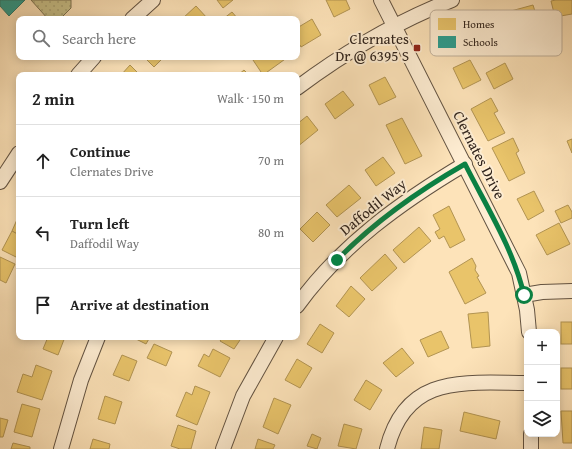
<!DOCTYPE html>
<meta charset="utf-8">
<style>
body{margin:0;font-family:"Gentium Book Plus",serif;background:#f2f2f2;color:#222}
.controls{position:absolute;right:12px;bottom:12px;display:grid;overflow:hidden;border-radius:8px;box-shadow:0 2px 10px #0003}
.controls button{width:36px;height:36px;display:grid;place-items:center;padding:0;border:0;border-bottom:1px solid #e0e0e0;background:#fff;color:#222;font:20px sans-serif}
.stop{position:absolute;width:12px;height:12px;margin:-9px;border:3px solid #0b8043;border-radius:50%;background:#fff}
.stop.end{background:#0b8043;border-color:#fff;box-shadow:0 1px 4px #0008}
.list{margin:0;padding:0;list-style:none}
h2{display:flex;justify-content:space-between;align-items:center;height:52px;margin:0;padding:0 16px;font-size:17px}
h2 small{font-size:13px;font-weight:400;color:#767676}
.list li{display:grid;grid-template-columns:26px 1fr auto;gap:12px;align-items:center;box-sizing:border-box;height:72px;padding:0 16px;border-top:1px solid #e0e0e0}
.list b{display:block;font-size:15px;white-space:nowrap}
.list p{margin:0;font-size:13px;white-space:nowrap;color:#767676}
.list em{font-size:13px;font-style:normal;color:#767676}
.icon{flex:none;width:22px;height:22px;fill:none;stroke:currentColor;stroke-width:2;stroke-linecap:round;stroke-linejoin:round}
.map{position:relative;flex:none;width:572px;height:449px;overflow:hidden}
.search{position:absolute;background:#fff;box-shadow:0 2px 10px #0003;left:16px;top:16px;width:284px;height:44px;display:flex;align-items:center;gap:10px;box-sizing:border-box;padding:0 14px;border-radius:8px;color:#767676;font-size:15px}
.panel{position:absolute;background:#fff;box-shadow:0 2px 10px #0003;left:16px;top:72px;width:284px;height:268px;border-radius:8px}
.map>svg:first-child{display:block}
.grass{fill:url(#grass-dots);stroke:#7c7252}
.homes{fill:#e9c46a;stroke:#b29452}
.schools{fill:#2a9d8f;stroke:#2c786c}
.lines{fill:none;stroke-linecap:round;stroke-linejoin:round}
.street-casing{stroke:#635342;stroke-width:16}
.street{stroke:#feedd2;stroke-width:14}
.route{stroke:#0b8043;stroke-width:5}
.poi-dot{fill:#8f2418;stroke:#feedd2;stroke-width:1.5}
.labels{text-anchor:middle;stroke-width:4;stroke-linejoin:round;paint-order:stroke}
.poi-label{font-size:15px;fill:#30231b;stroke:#feedd2;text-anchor:end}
.street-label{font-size:15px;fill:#30231b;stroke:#feedd2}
.key{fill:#feedd2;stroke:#c0b09b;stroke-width:1}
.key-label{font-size:11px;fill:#30231b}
</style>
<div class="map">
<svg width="572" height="449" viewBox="0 0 572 449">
<defs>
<pattern id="grass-dots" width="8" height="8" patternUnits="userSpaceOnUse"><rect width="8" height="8" fill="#c8c18a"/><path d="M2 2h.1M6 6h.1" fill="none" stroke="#aca676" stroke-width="1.8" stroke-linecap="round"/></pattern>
</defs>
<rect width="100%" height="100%" fill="#fde3b9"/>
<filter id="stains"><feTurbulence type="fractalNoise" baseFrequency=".005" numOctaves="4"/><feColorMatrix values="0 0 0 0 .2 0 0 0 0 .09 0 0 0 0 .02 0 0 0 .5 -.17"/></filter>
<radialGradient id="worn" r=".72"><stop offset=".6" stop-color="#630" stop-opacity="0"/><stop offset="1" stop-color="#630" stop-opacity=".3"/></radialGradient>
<path class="grass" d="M31,0H71V8L60,19H48Z"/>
<g class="homes">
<path d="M217,0H233L223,8Z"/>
<path d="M326,0H346L350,9L334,17Z"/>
<path d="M556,0H572V14L555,17L551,1Z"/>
<path d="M533,5L538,21L515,28L511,11Z"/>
<path d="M196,6L208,19H182Z"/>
<path d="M232,12L238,19H223Z"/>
<path d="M312,19L321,35L301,47L300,45L297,47V28Z"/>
<path d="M144,57H164L154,67Z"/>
<path d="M258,57H288L263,75L253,60Z"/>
<path d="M470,60L481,80L463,89L453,68Z"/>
<path d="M505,63L513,79L494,89L486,73Z"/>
<path d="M130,65L140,75H121Z"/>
<path d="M244,70L249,75H238Z"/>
<path d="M385,77L396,97L379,105L369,85Z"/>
<path d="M343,91L354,105L335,119L325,104Z"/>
<path d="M491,98L498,111L494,113L505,133L488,141L471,109Z"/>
<path d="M307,116L318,130L297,147V124Z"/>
<path d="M402,118L422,156L405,164L386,125Z"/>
<path d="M513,138L519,151L516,153L525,173L509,181L492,148Z"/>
<path d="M572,139V153L567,141Z"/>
<path d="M383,157L395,173L376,186L365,170Z"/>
<path d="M349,185L361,198L337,217L326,205Z"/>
<path d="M534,191L544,211L528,220L517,199Z"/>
<path d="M568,205L572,212V218L561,223L555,211Z"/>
<path d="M449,206L465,240L450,248L444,236L439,239L435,232L440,229L433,215Z"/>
<path d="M317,212L330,225L313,242L300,229Z"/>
<path d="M19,215V235L12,231Z"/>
<path d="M559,223L570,244L547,255L536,235Z"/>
<path d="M419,227L431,241L404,263L393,250Z"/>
<path d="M12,231L19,235V252L16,257L2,250Z"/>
<path d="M385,254L397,268L372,291L360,278Z"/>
<path d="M0,257L15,264L6,283L0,280Z"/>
<path d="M472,258L476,266L475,270L479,276L477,277L486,293L465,304L449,272Z"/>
<path d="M351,286L365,299L349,317L336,306Z"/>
<path d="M488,312L490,346L472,348L468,314Z"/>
<rect x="561" y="322" width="11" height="22"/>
<path d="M320,324L334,333L322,353L307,344Z"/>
<path d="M441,331L449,348L428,357L420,340Z"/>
<path d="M48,337H65L58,355L43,349Z"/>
<path d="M132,337H150L146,344Z"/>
<path d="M223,337H242L234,349L220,341Z"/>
<path d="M154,344L172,352L166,366L147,358Z"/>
<path d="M402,348L414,363L396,377L383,363Z"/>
<path d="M213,349L230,358L220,377L198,366L204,354L209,357Z"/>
<path d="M122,355L137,361L129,381L113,375Z"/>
<path d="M297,359L312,368L300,388L285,380Z"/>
<path d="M36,365L52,371L42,400L17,392L23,374L32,377Z"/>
<rect x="561" y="368" width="11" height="21"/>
<path d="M366,380L382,390L370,410L354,400Z"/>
<path d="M195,386L210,392L197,425L176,416L186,392L192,395Z"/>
<path d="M105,396L122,402L115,424L98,419Z"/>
<path d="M274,398L291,405L278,434L263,427Z"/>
<path d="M22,404L40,409L32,437L14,432Z"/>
<path d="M561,411H572V443H563Z"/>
<path d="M464,412L500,421L496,439L460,431Z"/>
<path d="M0,418L8,420L3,437H0Z"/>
<path d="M344,424L362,429L356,449L338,446Z"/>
<path d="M178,425L196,431L191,449H180L171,446Z"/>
<path d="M424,427L442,430L439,449H421Z"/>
<path d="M312,434L321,438L317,449L307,446Z"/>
<path d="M93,439L110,444L109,449H90Z"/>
<path d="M258,439L275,445L273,449H255Z"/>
<path d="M13,443L30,447V449H11Z"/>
</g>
<path class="schools" d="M0,0H25L9,16L0,6Z"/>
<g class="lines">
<g class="street-casing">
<g id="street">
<path d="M381,0L519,273L527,310L529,332"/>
<path d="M132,19L153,0"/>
<path d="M78,75L94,57"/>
<path d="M297,88C345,52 396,22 452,0"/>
<path d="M0,182L19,153"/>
<path d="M524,295L542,292L572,291"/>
<path d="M297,306C341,245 401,202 465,164"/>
<path d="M531,434V449"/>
<path d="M61,449L81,380L98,337"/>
<path d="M223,449L243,396L276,337"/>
<path d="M387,449C406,373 465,383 527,383"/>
</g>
</g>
<use href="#street" class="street"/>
</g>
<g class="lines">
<path class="route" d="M337,260C375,221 418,191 465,164C486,206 513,248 524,295"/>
</g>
<rect class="poi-dot" x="413" y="44" width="8" height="8" rx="2"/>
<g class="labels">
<g class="poi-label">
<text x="409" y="44">Clernates<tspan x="409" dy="17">Dr @ 6395 S</tspan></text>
</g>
<g class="street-label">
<text transform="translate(479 155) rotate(63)" y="5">Clernates Drive</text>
<text transform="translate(373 207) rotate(-39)" y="5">Daffodil Way</text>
</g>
</g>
<rect x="430" y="10" width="132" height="46" rx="6" class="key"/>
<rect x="438" y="18" width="18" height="12" fill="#e9c46a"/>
<rect x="438" y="36" width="18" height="12" fill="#2a9d8f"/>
<g class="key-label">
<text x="463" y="28">Homes</text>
<text x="463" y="46">Schools</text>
</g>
<rect width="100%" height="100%" filter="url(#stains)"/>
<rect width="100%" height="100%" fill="url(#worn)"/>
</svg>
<div class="controls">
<button>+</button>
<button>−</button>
<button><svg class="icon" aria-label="layers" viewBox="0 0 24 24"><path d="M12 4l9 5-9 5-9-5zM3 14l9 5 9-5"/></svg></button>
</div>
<div class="stop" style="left:524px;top:295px"></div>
<div class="stop end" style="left:337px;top:260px"></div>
<div class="search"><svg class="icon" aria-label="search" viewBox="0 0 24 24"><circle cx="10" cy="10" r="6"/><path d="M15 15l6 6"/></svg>Search here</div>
<section class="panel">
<h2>2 min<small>Walk · 150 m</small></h2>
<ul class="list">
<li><svg class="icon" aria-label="ahead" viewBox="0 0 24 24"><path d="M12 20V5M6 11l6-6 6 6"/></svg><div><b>Continue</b><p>Clernates Drive</p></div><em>70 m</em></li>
<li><svg class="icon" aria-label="left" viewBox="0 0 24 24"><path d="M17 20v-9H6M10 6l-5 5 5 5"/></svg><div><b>Turn left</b><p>Daffodil Way</p></div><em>80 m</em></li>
<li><svg class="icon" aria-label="arrive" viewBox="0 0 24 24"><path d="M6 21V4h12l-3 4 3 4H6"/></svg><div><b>Arrive at destination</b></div></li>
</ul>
</section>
</div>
